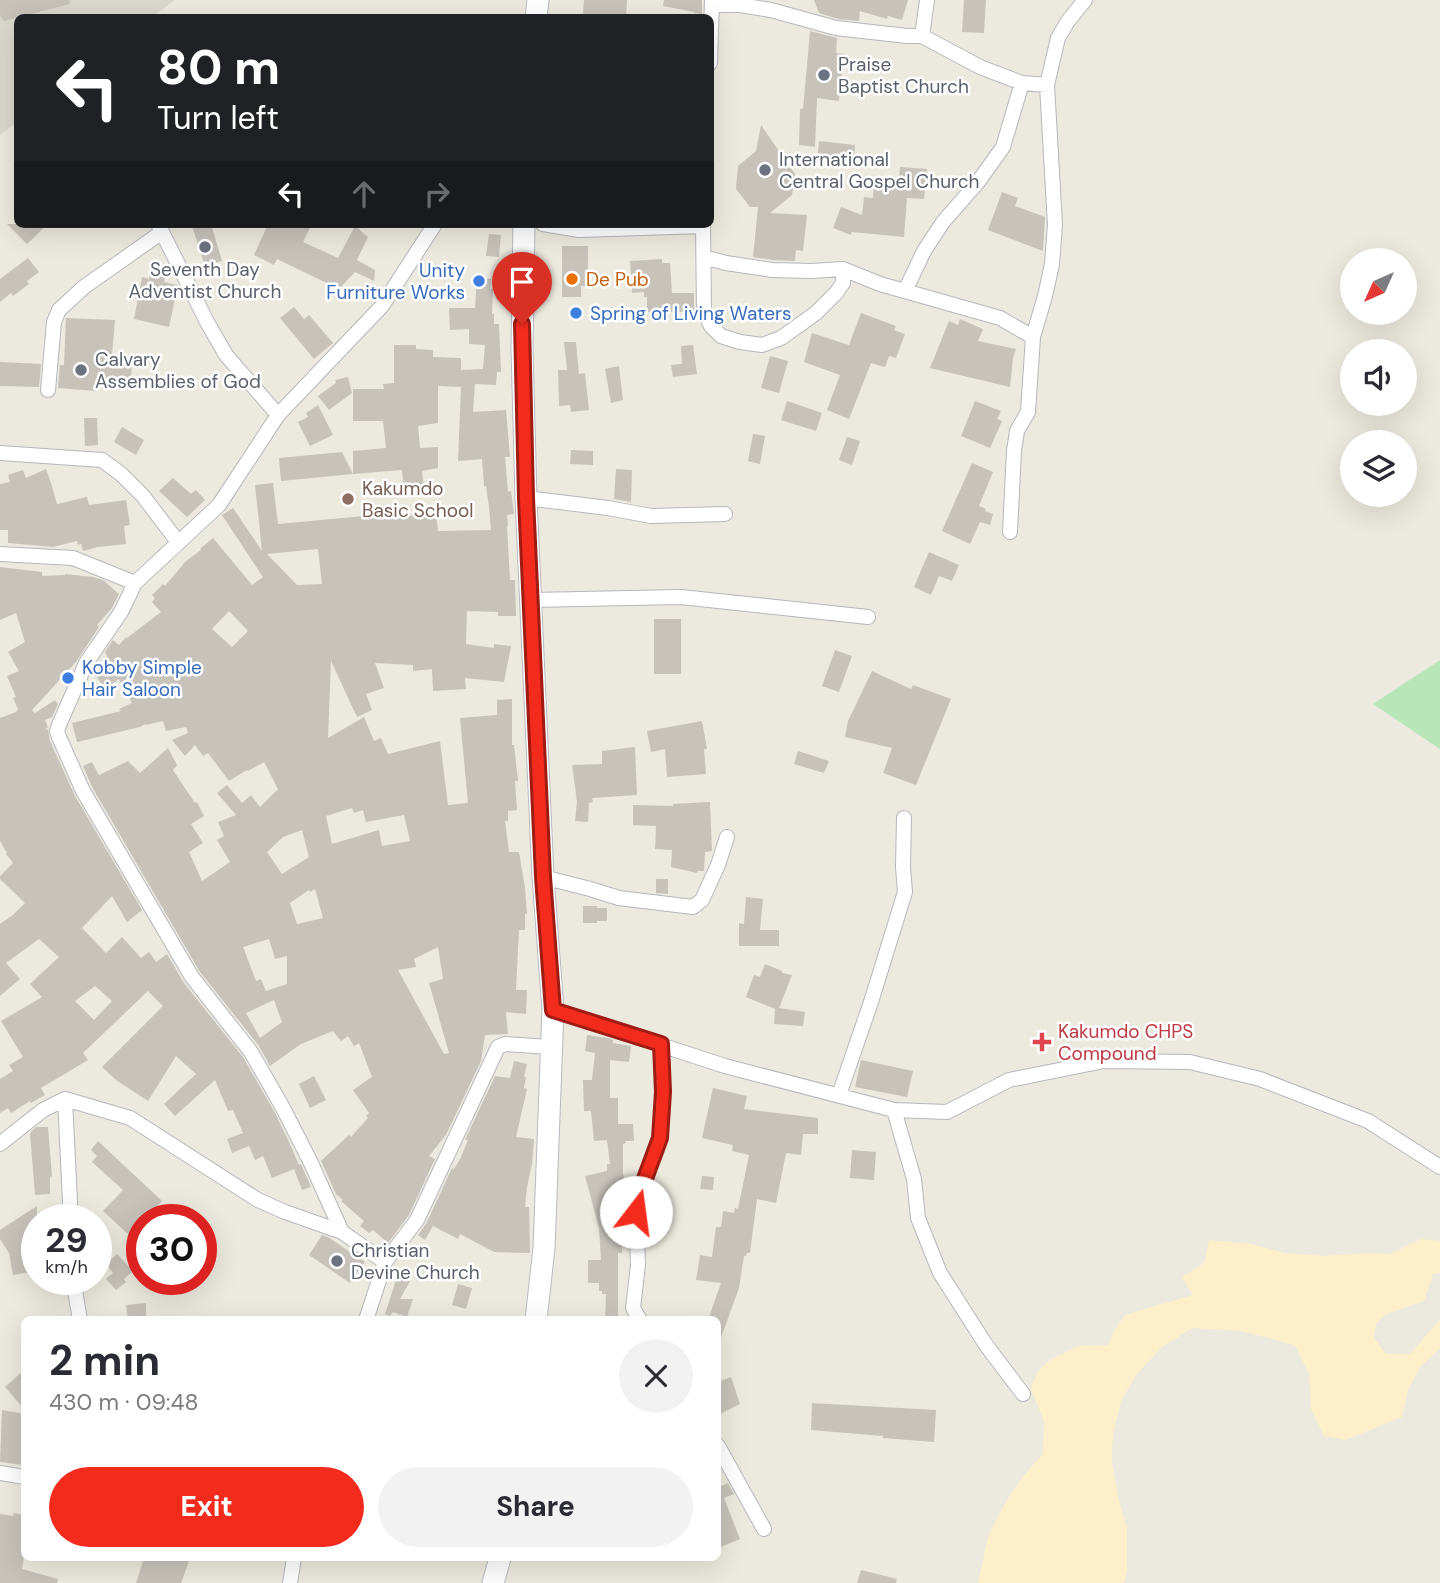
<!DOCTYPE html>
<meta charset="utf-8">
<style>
body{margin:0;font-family:"DM Sans",sans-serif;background:#f2f2f3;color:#2b2b33;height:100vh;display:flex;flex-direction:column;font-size:26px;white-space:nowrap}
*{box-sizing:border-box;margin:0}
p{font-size:23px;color:#7c7c81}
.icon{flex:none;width:38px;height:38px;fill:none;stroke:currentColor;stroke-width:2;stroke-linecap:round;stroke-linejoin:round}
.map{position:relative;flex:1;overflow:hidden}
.side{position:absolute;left:21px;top:1316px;width:700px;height:245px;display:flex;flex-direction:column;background:#fff;border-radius:10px;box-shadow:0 7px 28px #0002}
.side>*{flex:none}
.hud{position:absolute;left:14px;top:14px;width:700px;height:214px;border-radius:10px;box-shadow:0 7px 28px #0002;background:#202124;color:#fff;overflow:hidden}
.needle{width:46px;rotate:225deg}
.buttons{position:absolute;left:1340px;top:248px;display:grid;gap:14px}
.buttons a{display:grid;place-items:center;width:77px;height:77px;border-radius:50%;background:#fff;box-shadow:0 7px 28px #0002;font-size:35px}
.speed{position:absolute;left:21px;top:1204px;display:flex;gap:14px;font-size:35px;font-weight:700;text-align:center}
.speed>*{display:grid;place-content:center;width:91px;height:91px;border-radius:50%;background:#fff;box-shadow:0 7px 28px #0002;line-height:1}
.speed small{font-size:18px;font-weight:400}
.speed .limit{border:10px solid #d22;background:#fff;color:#111}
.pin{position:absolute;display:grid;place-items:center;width:60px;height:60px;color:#fff;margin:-72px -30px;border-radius:50% 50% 50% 0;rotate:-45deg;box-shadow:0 0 7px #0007}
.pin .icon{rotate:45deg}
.me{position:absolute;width:77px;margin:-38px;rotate:15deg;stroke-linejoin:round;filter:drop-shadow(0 0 5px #0008)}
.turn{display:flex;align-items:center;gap:24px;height:147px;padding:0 28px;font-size:32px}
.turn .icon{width:91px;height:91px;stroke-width:2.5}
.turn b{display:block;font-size:49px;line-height:60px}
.lanes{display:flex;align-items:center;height:66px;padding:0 28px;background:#0003;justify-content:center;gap:35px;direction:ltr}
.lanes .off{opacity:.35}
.round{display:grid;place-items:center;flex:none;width:74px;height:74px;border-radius:37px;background:#f2f2f3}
.overview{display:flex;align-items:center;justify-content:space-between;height:119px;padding:0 28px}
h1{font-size:42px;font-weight:700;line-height:52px}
.button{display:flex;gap:14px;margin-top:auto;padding:14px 28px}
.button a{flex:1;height:80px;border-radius:42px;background:#f32b1d;color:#fff;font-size:28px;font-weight:700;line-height:80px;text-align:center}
.button a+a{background:#f2f2f3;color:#2b2b33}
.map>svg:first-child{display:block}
.education{fill:#dbd8cd}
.green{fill:#b9e6b8}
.sand{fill:#fcefc9}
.building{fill:#c7c3bb;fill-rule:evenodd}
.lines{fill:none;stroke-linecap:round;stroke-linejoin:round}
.street-casing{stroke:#b4b7bd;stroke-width:16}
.secondary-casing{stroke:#b7bbc2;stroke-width:23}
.street{stroke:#fff;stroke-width:14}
.secondary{stroke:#fff;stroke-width:21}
.route-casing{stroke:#9e1c13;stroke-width:18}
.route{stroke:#f32b1d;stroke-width:12}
.worship-dot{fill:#6b7280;stroke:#fff;stroke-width:2.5}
.food-dot{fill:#e8710a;stroke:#fff;stroke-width:2.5}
.shop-dot{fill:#3f7fe0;stroke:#fff;stroke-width:2.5}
.education-dot{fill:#8d6e63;stroke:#fff;stroke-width:2.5}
.health-dot{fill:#e0444e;stroke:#fff;stroke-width:2.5}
.labels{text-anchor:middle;stroke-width:5;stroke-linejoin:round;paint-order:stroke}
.worship-label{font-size:19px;fill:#5b616d;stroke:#fff;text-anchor:start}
.shop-label{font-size:19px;fill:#366cbe;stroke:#fff;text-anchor:start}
.food-label{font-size:19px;fill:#c56008;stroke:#fff;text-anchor:start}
.education-label{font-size:19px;fill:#785e54;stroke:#fff;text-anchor:start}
.health-label{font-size:19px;fill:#be3a42;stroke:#fff;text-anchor:start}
</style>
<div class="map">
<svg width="1440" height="1583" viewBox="0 0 1440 1583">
<rect width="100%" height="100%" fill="#ece9de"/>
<path class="education" d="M0,0H175L152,17L18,18L17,122L0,135Z"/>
<path class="green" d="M1440,660V749L1373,704Z"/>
<path class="sand" d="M1421,1239L1440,1241V1273L1433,1274L1424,1301L1386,1314L1376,1323L1374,1338L1386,1354H1410L1440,1319V1348L1420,1367L1408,1390L1402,1417L1345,1440L1324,1436L1311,1409L1309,1374L1295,1345L1241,1331L1192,1328L1162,1347L1137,1374L1121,1401L1114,1430L1112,1447V1464L1119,1501L1127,1527V1570L1124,1583H978L989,1533L1010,1495L1025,1474L1043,1454L1044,1421L1031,1389L1037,1372L1050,1360L1079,1346L1108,1345L1114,1331L1125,1315L1193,1295L1182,1277L1204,1263L1209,1240L1251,1244L1285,1253L1324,1256L1367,1253L1391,1254Z"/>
<path class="building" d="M0,0H69L70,4L4,21L0,16Z
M584,0H627L626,18L583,14Z
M664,0H702V14L694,13V12L663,6Z
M814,0H908L902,20L888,16L887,19L860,11L859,21L838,19L819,13Z
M964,0H986L984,33L962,32Z
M810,31L837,38L836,53L844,54L839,101L817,98L815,147L799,145L800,109H803Z
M761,125L795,174L792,195L770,213L807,215L803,251L796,250L795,261L773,260L753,257L758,207H750L736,189L738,166L756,151Z
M819,141L855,145L854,164L817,161Z
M900,167L927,169L924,199L907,198L904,237L852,232L851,235L833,228L841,207L862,215L864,197L873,198L874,184L898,187Z
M1002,192L1018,198L1015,206L1045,217L1043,251L988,230Z
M7,224H48L27,244Z
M200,224H211L222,261L205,266L192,226Z
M268,224H312L303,242L338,258L355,226L368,237L357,260L375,270L374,281L355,272L339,289L277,259L274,265L254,255Z
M489,234L501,235L499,257L486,256Z
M562,246H588V286H581V297H562Z
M28,258L39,272L27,281L29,284L13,296L11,293L0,302V279Z
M662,259V263H670L672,293H694V312H647V297H644V292L632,293L630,261Z
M151,268L166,271L164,282L178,285L169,327L134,319L142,277L149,279Z
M477,277L491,279L490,289H493L492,314H494V324H499L501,372H497L496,385L475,384L473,412L506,410L510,457H505L508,492L511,491L514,514L507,515L508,526H507L510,580H515L516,616H498V612L467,611L466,644L494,648V644L511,646L504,682L465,678L466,689L433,691L432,669L413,671V665L375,663L384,688L366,694L372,710L357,717L331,661L328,738L364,717L374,741L381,738L388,754L440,741L448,805L468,803L460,718L497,715V700L512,699V745H514L518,781H515L517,810L508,811V821H505L509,852H519L525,888L527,914H525V930H519L516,990H527L526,1014L506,1012L508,1034L485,1035L481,1061L446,1135L429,1156L435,1159L409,1215L388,1243L373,1230L369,1233L360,1226L364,1221L341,1201L343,1200L336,1194L321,1161L349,1135L351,1137L368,1118L366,1116L369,1113L353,1090L372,1077L359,1043L354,1046L348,1036L341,1041L333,1031L301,1044L270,1066L259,1046L200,972L92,787L83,766L92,762L99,775L128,761L140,773L168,748L177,765L173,770L195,803L197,802L204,816L191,824L203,843L189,852L202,881L230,862L217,840L224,836L218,822L236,815L217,793L227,785L242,803L251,795L260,807L278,789L264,762L248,771L247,770L229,781L208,753L203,756L195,745L185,756L172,740L188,733L186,727L166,731L163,721L146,725L145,724L140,727L77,742L72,723L121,711L119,709L132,703L119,679L105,689L94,673L110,662L105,652L113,640L119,645L126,637L127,638L161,612L152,602L155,598L152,595L163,584L165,586L186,561L201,550L200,549L213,538L252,585L263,577L222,515L233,508L262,551L255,485L273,483L278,524L385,514V518L436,513L438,531L491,530L489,507L486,486H484L482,459L458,461L461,387L438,386V423L418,426L420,448L438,447V468L422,471L424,488L404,490L402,470L353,474V451L386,448L383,421H353V389H384L383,384L394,383V345H416V349L433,350V357L461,358V370L483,369L485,345L469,344V329L450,330L449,308H475ZM318,549L322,584L297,585L267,554ZM229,611L248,631L232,647L212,629ZM352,808L354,813L363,810L366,822L404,815L410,841L382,846L379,830L332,844L326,816ZM302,830L309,857L282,874L267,852L283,837ZM315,889L323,918L297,924L290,903L309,890L310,892ZM269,939L275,959L287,956V984L266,991L261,979L256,981L243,947ZM438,947L443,979L429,983L449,1053L444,1054L398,970L416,967L414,959ZM274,1000L282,1022L260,1038L246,1013Z
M294,307L304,319L309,315L333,343L314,359L280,318Z
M861,313L896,326L894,330L905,334L896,358L889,356L885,367L871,363L849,419L827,410L840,375L804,362L812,333L849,345Z
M66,318L115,320L112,355L132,356L131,384L96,381V391L58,388L60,365H64Z
M960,319L983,329L978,341L1016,349L1013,358L1010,387L930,368L949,321L958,325Z
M564,342H576L579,374L585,373L589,410L571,412L570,405L559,406L558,370H567Z
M693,345L697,374L673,377L671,365L682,364L681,346Z
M770,356L788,361L779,393L761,388Z
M0,362L41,364L39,387L0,386Z
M619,366L623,400L611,403L605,369Z
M348,377L352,393L329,410L318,396L336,383L335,380Z
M787,401L822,413L816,431L781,420Z
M975,401L1001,411L997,419L1002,421L990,448L961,436Z
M318,405L333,435L310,446L298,422L308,417L306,413Z
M84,418H97L98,445L85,446Z
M122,427L144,440L136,455L114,442Z
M753,434L765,436L760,464L748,461Z
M847,437L860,441L852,465L839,460Z
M571,450L593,451V465L570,464Z
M342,452L353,474L281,481L279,458Z
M972,463L993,472L979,506L986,509L985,511L993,514L990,525L980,522L970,544L942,531Z
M46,469L51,483L57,504L87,497L89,505L126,500L130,525L124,526L126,544L98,547L83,551L81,544L78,545L77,541L53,547L8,543V530H0V484L10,482L8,475L23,470L26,478Z
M616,469L632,470L631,502L614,499Z
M173,478L191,494L196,490L205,500L187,517L159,491Z
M929,552L959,565L952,581L939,576L931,595L914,587Z
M0,567L42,572V576L65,575V574L93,577L103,580L119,594L112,608L97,625L99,627L76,662L32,710L35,713L55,700L58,704L52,717L45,720L48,727L45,730L48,729L50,741L75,796L142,910L127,922L112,896L82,928L106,953L122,937L141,958L149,952L156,962L167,954L184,983L243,1057L275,1113L289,1142L299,1165L301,1164L311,1187L302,1190L294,1169L272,1178L263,1156L255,1160L249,1146L232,1153L227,1139L243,1133L233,1110L228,1111L215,1080L175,1116L164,1104L196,1074L176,1056L148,1101L116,1080L102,1067L163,1006L148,991L83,1053L88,1060L41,1088L45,1095L31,1103L30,1101L11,1113L8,1108L0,1113V1079L13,1071L9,1065L23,1057L1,1021L42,997L30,984L59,957L39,939L6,963L20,979L0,996V924L13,915L25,903L0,879V876L13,863L6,854L7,853L0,841V718L16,712L18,709L13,698L16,697L7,676L19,671L8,652L25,642L16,613L0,620ZM95,986L112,1001L94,1020L75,1001Z
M654,619H681V674H654Z
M835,650L852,656L839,692L822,686Z
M872,671L911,689L913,685L951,699L916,785L883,773L892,748L845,737L848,721Z
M702,721L707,749H704L706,774L667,777L665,749L651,752L647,731Z
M635,747L637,795L592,798L593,802L589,803L588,822L575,821L577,802L572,765L602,764V751Z
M798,751L829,761L824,773L794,764Z
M710,802L712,851L705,852L704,871H698L697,873L671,867L672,850L655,849L656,826L633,825V805L673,806V804Z
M656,879H668V894L656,893Z
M746,897L763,899L760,930H779V946H739V923L744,924Z
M583,906H597V908H607V921H597V923H583Z
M765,964L782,971V973L792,975L779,1008L805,1012L803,1026L774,1024L775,1009L746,997L754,975L760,977Z
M587,1035L608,1038L613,1040V1043L631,1046L629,1062L610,1060V1098H618V1124H633L634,1141H625L626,1143L623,1144V1174L628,1191L624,1192L626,1215H621L622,1253H618V1320H605L606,1294H602V1291H599V1283H588V1260H601L599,1228L585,1176L607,1171V1164H610L607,1140L594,1141L591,1111H584L583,1080H592L595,1053L585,1051Z
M861,1060L913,1071L907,1097L855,1087Z
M514,1061L527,1064L524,1077H526L524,1088L527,1089L516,1137L534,1139L532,1164L527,1187L525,1207H529L530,1253L494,1252L460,1234L458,1239L433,1226L425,1240L418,1235L426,1224L452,1168L454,1169L460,1159L468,1140H465L495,1076L510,1078Z
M314,1076L326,1100L310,1108L299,1084Z
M713,1088L747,1096L744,1109L818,1118V1134H803L801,1155L786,1153L776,1203L757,1199L750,1253H747L746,1256H744L739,1288L719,1343H718V1320H708L721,1283L696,1280L700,1255L712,1257L716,1227H721L723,1211L734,1213L735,1208L738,1209L749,1155L732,1151L733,1145L702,1138Z
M36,1127H48L52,1176L50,1177V1194L35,1195L30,1133Z
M98,1141L162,1201L144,1220H142V1222L129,1235L103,1211L123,1190L92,1162L97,1156L91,1150Z
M852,1150L876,1152L874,1180L850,1178Z
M702,1176L714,1177L713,1190L700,1189Z
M37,1206V1271L13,1275L9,1253L0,1239V1230Z
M322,1235L328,1237L365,1262L350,1283L309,1255Z
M117,1254L133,1271L124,1279L126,1282L116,1290L106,1279L113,1273L106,1264Z
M398,1274L410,1281L400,1299H413L407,1317L393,1312L390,1316L385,1314Z
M458,1284L472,1288L466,1309L452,1305Z
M146,1303V1320H128L126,1305Z
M24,1370V1409L5,1387Z
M731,1377L740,1404L718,1415V1382Z
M812,1403L936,1410L934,1442L883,1438V1436L811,1430Z
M2,1410L24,1414V1465L0,1462Z
M728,1483L734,1494L724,1498L740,1539L718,1548V1485L719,1487Z
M14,1513L24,1515V1557L22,1569L58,1579L57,1583H0V1514L13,1516Z
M144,1558H190L181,1583H136Z
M861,1570L897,1579L896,1583H857Z"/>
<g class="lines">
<g class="street-casing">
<path id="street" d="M712,5H740L771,10L836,28L907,36H922L927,0
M922,36L980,67L1022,83L1047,85
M710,63L712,0
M158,224L207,322L226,355L278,415
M543,224L579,230L703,226V224
M703,226L704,311L711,326L721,336L740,342L762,345L781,338L816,313L836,293L843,283V269
M704,257L726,263L772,270L812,271L843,269L880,284L1000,318L1033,337
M905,291L924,251L943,222L978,182L1003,147L1022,83
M48,390L54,322L59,310L84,287L162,232
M0,453L102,460L121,474L143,496L178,542
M526,498L608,508L651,516L725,514
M1010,532L1014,451L1017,431L1028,412L1033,337L1045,296L1052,264L1055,225L1047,85L1058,38L1068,21L1085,0
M0,554L73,558L135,583L219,505L278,415L382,306L435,224
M135,583L121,612L86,663L59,725L57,731L59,737L83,791L192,977L251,1052L283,1108L311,1163L342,1232
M531,600L681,597L868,617
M543,877L590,889L619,898L693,907L702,900L718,865L727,837
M553,1010L725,1066L894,1110L947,1112L1009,1080L1104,1061L1190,1062L1260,1079L1368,1121L1440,1167
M839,1095L871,1002L905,892L903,867L904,818
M65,1099L70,1202V1220
M894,1110L914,1179L918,1218L940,1273L986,1345L1023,1394
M0,1144L43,1110L65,1099L130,1118L258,1200L285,1212L342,1232L385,1262
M73,1279L80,1320
M366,1320L385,1262L417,1220L498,1047L505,1044L550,1047
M640,1320L633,1308L638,1265L636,1212L643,1184L660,1138L663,1092L661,1044
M718,1446L764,1529
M0,1473L24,1477
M290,1583L294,1558"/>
</g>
<g class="secondary-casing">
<path id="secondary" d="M536,18L538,0
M524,224L522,349L526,498L543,877L553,1010L544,1248L536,1320
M493,1583L500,1558"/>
</g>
<use href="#street" class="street"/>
<use href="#secondary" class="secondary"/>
</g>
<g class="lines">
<g class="route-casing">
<path id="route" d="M522,324L526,498L543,877L553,1010L661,1044L663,1092L660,1138L643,1184L636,1212"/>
</g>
<use href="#route" class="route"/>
</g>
<g class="worship-dot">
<circle cx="824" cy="75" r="7"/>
<circle cx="765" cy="170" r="7"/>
<circle cx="205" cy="247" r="7"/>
<circle cx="81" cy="370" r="7"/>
<circle cx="337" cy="1261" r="7"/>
</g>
<circle class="food-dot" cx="572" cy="279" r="7"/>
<g class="shop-dot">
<circle cx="479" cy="281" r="7"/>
<circle cx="576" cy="313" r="7"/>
<circle cx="68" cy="678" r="7"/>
</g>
<circle class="education-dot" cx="348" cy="499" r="7"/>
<path class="health-dot" d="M1038.5 1031.5h7v7h7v7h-7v7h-7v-7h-7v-7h7z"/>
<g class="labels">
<g class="worship-label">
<text x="838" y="71">Praise<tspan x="838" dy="22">Baptist Church</tspan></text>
<text x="779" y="166">International<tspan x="779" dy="22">Central Gospel Church</tspan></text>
<text x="205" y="276" text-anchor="middle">Seventh Day<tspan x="205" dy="22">Adventist Church</tspan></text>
<text x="95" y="366">Calvary<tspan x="95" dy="22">Assemblies of God</tspan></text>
<text x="351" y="1257">Christian<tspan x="351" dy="22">Devine Church</tspan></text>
</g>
<g class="shop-label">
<text x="465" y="277" text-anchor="end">Unity<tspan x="465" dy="22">Furniture Works</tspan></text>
<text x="590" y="320">Spring of Living Waters</text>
<text x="82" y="674">Kobby Simple<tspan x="82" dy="22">Hair Saloon</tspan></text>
</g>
<g class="food-label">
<text x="586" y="286">De Pub</text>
</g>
<g class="education-label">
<text x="362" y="495">Kakumdo<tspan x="362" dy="22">Basic School</tspan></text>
</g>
<g class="health-label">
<text x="1058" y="1038">Kakumdo CHPS<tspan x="1058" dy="22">Compound</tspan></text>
</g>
</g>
</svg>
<div class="buttons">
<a><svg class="needle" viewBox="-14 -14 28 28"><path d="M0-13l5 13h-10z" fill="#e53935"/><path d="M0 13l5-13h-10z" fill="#7c7c81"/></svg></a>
<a><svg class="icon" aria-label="sound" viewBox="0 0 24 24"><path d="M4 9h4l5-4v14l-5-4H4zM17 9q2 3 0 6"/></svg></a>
<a><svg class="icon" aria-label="layers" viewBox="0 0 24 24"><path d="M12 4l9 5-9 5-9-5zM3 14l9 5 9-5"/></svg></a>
</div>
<div class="speed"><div>29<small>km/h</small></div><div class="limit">30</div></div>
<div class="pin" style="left:522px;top:324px;background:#d93025"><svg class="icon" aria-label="arrive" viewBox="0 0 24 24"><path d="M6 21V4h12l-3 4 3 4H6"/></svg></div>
<svg class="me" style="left:636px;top:1212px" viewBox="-20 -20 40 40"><circle r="19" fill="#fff"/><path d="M0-13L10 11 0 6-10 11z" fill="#f32b1d"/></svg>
<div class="hud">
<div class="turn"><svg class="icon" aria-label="left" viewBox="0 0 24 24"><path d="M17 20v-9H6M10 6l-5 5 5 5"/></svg><div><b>80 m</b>Turn left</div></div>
<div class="lanes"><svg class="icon" aria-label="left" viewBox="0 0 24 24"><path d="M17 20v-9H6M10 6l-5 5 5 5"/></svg><svg class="icon off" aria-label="ahead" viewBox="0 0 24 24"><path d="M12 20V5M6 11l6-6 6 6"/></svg><svg class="icon off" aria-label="right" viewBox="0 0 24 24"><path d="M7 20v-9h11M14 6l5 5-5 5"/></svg></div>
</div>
<section class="side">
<div class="overview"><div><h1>2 min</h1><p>430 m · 09:48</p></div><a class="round"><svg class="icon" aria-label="close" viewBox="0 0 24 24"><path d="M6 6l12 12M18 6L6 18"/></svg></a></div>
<div class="button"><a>Exit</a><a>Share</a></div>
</section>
</div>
